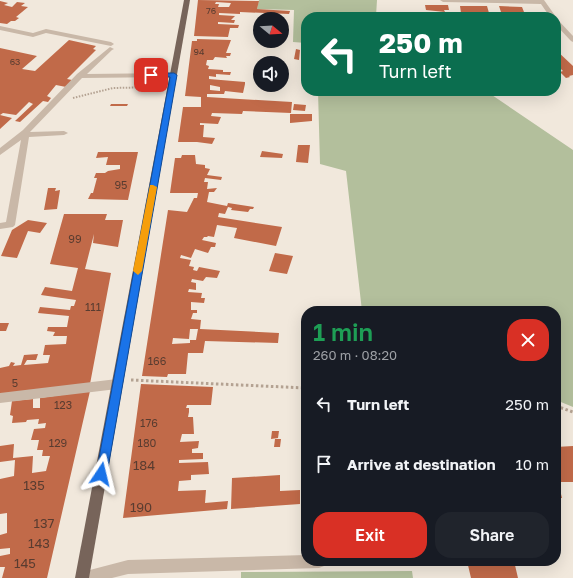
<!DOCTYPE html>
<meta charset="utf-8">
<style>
body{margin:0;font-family:"Golos Text",sans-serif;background:#20242c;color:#f1f3f6;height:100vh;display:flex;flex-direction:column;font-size:15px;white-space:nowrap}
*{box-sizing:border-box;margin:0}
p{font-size:13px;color:#9ea1a6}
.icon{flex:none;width:22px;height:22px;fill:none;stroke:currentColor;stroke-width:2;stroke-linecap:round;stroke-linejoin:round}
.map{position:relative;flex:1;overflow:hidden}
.panel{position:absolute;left:301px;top:306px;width:260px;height:260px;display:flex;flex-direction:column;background:#171b24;border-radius:16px;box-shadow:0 4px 16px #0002}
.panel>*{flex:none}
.top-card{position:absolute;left:301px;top:12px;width:260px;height:84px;border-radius:16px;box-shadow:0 4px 16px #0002;background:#0b6e4f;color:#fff;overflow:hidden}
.needle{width:26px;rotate:108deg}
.controls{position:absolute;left:253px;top:12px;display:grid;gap:8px}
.controls a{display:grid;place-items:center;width:36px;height:36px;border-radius:50%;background:#171b24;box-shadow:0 4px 16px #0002;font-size:20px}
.pin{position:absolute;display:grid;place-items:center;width:34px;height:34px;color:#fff;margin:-17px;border-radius:8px;box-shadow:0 2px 6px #0006}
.me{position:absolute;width:44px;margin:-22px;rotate:10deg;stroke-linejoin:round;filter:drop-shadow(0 0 3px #0008)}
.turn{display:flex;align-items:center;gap:14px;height:84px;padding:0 12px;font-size:18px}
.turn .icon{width:52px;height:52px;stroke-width:2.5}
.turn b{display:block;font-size:28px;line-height:34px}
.round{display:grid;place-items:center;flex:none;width:42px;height:42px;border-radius:16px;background:#20242c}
.summary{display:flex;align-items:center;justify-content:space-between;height:68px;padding:0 12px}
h1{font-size:24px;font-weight:600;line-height:30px;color:#1e9e55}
.action{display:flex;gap:8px;margin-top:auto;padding:8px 12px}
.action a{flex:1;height:46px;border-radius:16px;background:#d93025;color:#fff;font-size:16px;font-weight:600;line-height:46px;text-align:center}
.action a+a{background:#20242c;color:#f1f3f6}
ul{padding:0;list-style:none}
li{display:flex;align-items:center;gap:12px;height:60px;padding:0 12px}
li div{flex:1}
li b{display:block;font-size:15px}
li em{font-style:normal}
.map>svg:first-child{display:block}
.green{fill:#b3bf9c}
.building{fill:#c16a49;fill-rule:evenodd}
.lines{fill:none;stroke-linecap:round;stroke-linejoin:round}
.path-far1{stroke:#b4a292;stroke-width:2;stroke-dasharray:1.5 1.5;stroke-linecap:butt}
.path{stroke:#b4a292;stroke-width:3;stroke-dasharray:2.5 2.5;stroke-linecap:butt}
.minor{fill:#c9b8a8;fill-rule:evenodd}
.major{fill:#77645a;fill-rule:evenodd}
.route{fill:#1a73e8;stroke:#114b97}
.slow{fill:#f59e0b}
.labels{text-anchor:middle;stroke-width:4;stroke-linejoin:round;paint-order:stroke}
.far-number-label{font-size:9px;fill:#593c30}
.number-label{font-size:11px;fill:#593c30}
.near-number-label{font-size:13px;fill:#593c30}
</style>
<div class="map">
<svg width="573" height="578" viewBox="0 0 573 578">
<rect width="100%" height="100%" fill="#f1e8dc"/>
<path class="green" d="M259,0H377L376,16L377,17H306V43L293,42L294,10L257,9Z
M318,91H486L573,150V407L556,400V311H362L346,171L320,164Z
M412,571L413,578H241V572Z"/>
<path class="building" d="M198,0L259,1L257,9L290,11L289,14L240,12V14L219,13V15L235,16L231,20H235L234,23L218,22V24L239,25L238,28H230L228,37L194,36ZM216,2L231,3L229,7H218L219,4H215Z
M0,1L8,3L4,5L12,7L17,2L25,3L21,6L28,7L16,17L19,18L15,21H11L7,24L0,23Z
M425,5H448L449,10H444L445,12L426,10Z
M460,6H487L489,13H461Z
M499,6L522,7L524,12H501Z
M197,39L231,40L226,53H231L230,56H226L227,58L215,57L213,60H207L206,65L209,66L208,69L223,70V72H231L230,75L216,74V77L209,76V79L245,82V84L243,93L225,91L224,94H207V97L292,102L291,113L243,111L242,114L212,113L211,116L221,117L218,124L200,123V125H204L203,137L215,138L212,144L197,142H178L183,107H201V97L185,96L192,41H197ZM210,85L220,87V91L210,90Z
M69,40L96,46L93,49L96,50L67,79L72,80L66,87L56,85L47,96L51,98L48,102L43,101L20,122L15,121L33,104L29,102L16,115L3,113L0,115L12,118L0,129V48L37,56L22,69L35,71Z
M296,49L300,50L299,60L294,59Z
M556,50L573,66V75L569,76L570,77L566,78L560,72L563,71L556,64Z
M111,104H128L127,106H110Z
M294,104L306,105L305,111L293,110Z
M290,114H312V121L290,123Z
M298,145H310L308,163L296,162Z
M262,151L283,154L282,158L260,157Z
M98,152H138L128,200L88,199L91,193H93L97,178H94L96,173H105L108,171L120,169V165H106L108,157L96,158Z
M182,155H195L196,164L205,165V168L210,169L207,175L222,177L221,180L205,178L204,182H208L207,189L217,188L214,192H209L207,202L227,206L228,203L254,207L253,209H250L248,212L231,210L232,208L228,207L225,214L219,213L218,217L282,227L276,246L234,238L237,228L217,225L214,237L208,236L207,237H204L202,240L216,243L215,247H211L208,253L195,249L191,258L181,255L180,258L191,260L189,266L194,267L193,270L197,271L199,267L220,271L217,278L206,277L203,281L192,279L191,282L196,283V290L189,289L188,292L202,293L201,298H205L204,303L191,302V310H197V313H193L191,319L201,320L200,329L279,333L278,343L205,341L203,353H188L186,374H168L167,377L142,376L168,210L187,212L194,198H197L198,193H170L175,158H181ZM190,329H198L196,340H190V343L172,344L173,338L189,339Z
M48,188H56L55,191L60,190L57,209L44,210Z
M64,214H107L105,220H123L118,247L93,243L94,234L85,269L111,273L90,384L0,395V368L9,366L11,362L15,363L13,366L21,365L24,355L38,354L36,360H27L24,365L48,363L50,355H43L45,345L66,344L67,336H53L55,332L47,331L48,327H67L69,316L38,313L40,307L70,310L71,306H74L76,300L41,295L45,287L72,291L78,268L50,264Z
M28,220L47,223L40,233L28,231L17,258L1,256L12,230Z
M275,253L293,256L287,274L269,271Z
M0,323H9L6,331H0Z
M141,384L213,387L211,405H187L186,408H189V412L188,417H193L194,434H182L180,442L199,441L198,448L192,449V453H203V459L179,460V463L208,462L209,474L191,475V480L179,481L178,491L206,490L205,503L228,501L227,509L123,518Z
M90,391L47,578H2L5,567H0V556L10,554V548L0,549V535L7,533V513L0,514V479L14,476L15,460L0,462V446L14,444L13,458L33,456L32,473L46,471L50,456H42L43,450H37L39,440H31L34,429L45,428L46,423L38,424L39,419L27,420L26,422L12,423L13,416L10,415L12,401L33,399V408H40V398Z
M272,431H279L278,438L271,439Z
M275,439H281L280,447H274Z
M573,446V482H558L562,498H556V447Z
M280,475V491L300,490V504L231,509L232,478Z
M467,561H514L518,578H471Z"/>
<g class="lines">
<path class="path-far1" d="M73,98L113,88L161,87"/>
<path class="path" d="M131,380L306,388
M556,406L573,412"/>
<path class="minor" d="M440,0H544L556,17H550L541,4L443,2Z
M556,19L558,20L573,36V42L571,41L556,25Z
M0,26L33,33L46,29L111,42L114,44L111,46L46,33L33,37L0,30Z
M110,47L114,49L112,50L87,74L174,73L178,75L174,77L82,78L30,132L64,131L68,133L64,135L29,137L15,225L13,227L0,229V223L6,222L21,140L0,155V148L23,130L77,74Z
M117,379L121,381L123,384L121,387L117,389L0,403V393Z
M306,555V561H326L324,566L319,568L128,574L112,578H79L81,573L86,571L128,560Z"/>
<path class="major" d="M184,0H190L89,578H75Z"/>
</g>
<path class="route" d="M174,73L177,75L107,474L105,477L101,479L97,477L96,474L170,77H151L148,75L151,73Z"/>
<path class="slow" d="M150,185H153L157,187L142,271L138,275L133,271Z"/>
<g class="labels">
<g class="far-number-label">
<text x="211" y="14">76</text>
<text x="199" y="55">94</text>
<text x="15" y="65">63</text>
</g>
<g class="number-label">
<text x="121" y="189">95</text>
<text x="75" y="243">99</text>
<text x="93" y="311">111</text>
<text x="157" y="365">166</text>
<text x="15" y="387">5</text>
<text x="63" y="409">123</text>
<text x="149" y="427">176</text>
<text x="58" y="447">129</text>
<text x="147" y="447">180</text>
</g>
<g class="near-number-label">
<text x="144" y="470">184</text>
<text x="34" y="490">135</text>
<text x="141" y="512">190</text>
<text x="44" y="528">137</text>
<text x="39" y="548">143</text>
<text x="25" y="568">145</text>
</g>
</g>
</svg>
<div class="controls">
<a><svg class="needle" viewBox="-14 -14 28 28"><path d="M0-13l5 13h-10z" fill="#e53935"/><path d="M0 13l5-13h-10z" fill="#9ea1a6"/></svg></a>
<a><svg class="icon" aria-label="sound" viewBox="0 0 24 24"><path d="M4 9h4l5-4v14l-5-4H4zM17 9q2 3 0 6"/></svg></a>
</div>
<div class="pin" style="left:151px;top:75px;background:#d93025"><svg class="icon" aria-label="arrive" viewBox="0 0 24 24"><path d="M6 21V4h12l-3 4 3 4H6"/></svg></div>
<svg class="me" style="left:101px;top:474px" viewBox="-20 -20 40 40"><path d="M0-17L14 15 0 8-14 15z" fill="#1a73e8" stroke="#fff" stroke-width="4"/></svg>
<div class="top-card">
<div class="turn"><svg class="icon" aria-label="left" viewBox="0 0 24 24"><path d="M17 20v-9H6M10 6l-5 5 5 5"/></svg><div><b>250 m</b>Turn left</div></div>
</div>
<section class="panel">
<div class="summary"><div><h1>1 min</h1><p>260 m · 08:20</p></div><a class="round" style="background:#d93025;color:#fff"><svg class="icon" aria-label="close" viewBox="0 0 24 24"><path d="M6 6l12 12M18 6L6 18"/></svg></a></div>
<ul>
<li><svg class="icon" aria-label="left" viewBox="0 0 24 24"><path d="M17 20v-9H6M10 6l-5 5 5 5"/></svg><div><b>Turn left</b></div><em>250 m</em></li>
<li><svg class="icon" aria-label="arrive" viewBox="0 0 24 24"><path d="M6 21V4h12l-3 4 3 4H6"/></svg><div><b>Arrive at destination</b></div><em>10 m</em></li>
</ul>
<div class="action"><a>Exit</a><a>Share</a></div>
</section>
</div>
